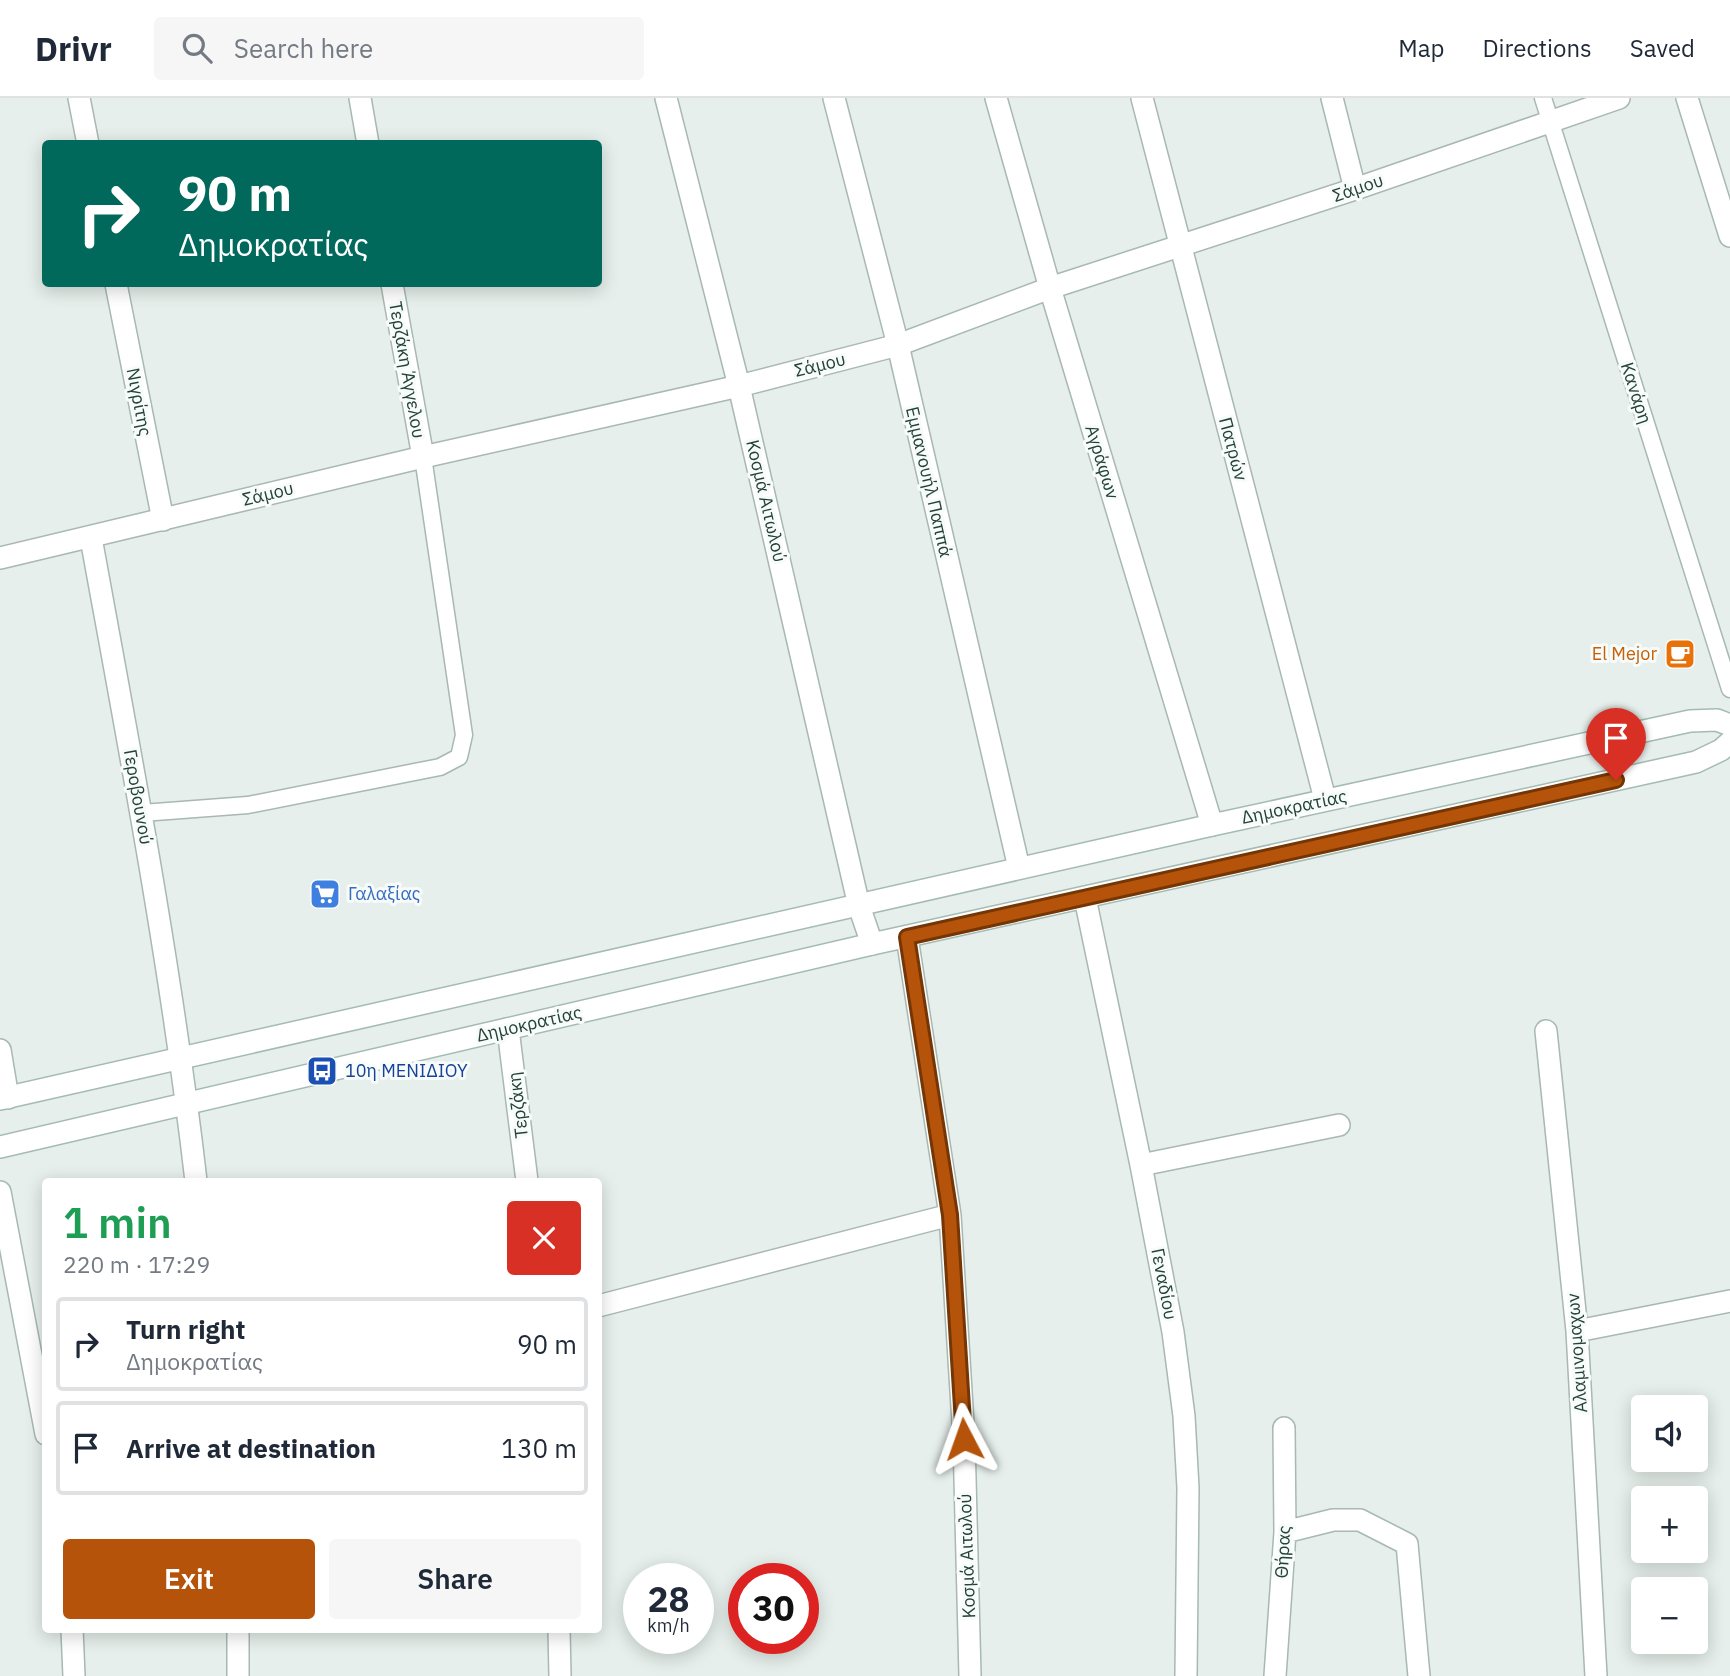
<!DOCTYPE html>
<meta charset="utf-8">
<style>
body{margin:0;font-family:"IBM Plex Sans",sans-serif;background:#f6f6f7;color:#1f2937;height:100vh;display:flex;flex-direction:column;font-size:26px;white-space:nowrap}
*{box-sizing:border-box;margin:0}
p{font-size:23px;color:#747a83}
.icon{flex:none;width:38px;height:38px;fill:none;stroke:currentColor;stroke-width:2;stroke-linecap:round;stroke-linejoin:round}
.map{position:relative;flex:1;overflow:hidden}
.drawer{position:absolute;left:42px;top:1080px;width:560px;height:455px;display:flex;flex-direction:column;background:#fff;border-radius:7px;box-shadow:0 4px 18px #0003}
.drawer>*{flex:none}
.top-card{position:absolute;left:42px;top:42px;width:560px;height:147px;border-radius:7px;box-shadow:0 4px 18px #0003;background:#00695c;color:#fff;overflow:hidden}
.tools{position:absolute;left:1631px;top:1297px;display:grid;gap:14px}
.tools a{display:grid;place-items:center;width:77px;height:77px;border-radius:7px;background:#fff;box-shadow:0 4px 18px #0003;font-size:35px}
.speed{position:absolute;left:623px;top:1465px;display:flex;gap:14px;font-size:35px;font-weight:700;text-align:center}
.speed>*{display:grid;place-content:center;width:91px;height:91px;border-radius:50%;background:#fff;box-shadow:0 4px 18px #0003;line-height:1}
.speed small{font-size:18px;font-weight:400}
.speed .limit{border:10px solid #d22;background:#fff;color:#111}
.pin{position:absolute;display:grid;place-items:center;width:60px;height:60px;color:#fff;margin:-72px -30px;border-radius:50% 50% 50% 0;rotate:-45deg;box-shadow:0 0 7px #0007}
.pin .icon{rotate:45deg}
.me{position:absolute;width:77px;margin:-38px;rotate:356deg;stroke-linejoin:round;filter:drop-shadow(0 0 5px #0008)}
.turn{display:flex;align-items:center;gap:24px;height:147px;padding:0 21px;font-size:32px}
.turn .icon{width:91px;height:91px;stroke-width:2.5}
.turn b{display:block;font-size:49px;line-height:60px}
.round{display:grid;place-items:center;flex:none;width:74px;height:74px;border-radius:7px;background:#f6f6f7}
.summary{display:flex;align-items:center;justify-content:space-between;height:119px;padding:0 21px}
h1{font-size:42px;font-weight:600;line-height:52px;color:#1e9e55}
.button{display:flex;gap:14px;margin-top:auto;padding:14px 21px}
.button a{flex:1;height:80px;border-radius:7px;background:#b45309;color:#fff;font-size:28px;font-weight:600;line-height:80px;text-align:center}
.button a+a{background:#f6f6f7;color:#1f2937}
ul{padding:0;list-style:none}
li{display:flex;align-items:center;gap:21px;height:94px;margin:0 14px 10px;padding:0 7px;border:4px solid #e0e1e3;border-radius:7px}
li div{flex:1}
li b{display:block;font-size:26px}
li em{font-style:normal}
header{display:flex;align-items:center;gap:42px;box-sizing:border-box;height:98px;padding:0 35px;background:#fff;border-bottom:2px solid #e0e1e3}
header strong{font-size:33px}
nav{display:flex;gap:38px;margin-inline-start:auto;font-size:24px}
.search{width:490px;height:63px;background:#f6f6f7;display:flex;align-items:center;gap:18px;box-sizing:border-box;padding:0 24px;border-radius:7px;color:#747a83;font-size:26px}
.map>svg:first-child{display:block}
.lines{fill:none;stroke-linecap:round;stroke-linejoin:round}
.service-casing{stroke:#a8b8b2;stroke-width:19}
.minor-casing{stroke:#a8b8b2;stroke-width:24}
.tertiary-casing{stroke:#a8b8b2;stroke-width:24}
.secondary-casing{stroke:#a4bbb3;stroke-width:24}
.service{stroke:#fff;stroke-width:16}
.minor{stroke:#fff;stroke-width:21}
.tertiary{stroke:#fff;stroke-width:21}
.secondary{stroke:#fff;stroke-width:21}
.route-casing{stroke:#753606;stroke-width:18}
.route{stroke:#b45309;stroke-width:12}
.labels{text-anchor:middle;stroke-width:6;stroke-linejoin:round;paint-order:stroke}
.street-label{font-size:18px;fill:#24423a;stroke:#f7fbf9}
.food-label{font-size:18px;fill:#c56008;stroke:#f7fbf9;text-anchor:end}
.shop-label{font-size:18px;fill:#366cbe;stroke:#f7fbf9;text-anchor:start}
.transit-label{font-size:18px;fill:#164399;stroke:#f7fbf9;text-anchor:start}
</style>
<header>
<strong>Drivr</strong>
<div class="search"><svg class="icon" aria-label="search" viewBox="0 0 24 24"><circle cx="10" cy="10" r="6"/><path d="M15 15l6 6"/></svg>Search here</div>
<nav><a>Map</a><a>Directions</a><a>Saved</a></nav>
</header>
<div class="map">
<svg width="1730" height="1578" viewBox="0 0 1730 1578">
<rect width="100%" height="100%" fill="#e6efeb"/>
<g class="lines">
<g class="service-casing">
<path id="service" d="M1543,0L1730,591
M142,715L248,707L440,669L459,659L464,637L423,359"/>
</g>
<g class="minor-casing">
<path id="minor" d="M79,0L88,46
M360,0L368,46
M666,0L739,288L859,808L872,846
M834,0L898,247L1019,770
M996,0L1050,190L1212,727
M1142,0L1325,701
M1332,0L1355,91
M1687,0L1730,138
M116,186L163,422
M392,186L423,359
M91,440C130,654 171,867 196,1083
M1085,800L1141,1067L1173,1234L1184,1318L1188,1390L1186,1578
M907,839L950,1117L964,1341L970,1578
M508,931L527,1083
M1546,933L1577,1233L1596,1578
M0,952L8,1000
M1141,1067L1339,1027
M0,1094L46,1336
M598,1208L950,1117
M1577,1233L1730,1203
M1285,1434L1333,1422H1360L1407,1446L1419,1578
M72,1531L74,1578
M238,1531V1578
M559,1531L560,1578
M1275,1578L1285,1434L1284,1330"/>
</g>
<g class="tertiary-casing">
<path id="tertiary" d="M0,460L423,359L739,288L898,247L1050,190L1355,91L1619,0"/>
</g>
<g class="secondary-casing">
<path id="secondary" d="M0,1001L1212,727L1690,623L1717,622L1730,627
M0,1049L872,846L1696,664L1721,652L1730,644"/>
</g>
<use href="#service" class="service"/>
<use href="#minor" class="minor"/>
<use href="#tertiary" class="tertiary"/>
<use href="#secondary" class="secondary"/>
</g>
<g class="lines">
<g class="route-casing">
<path id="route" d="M964,1341L950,1117L907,839L1616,682"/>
</g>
<use href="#route" class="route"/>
</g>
<defs>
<g id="cafe-square" transform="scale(1.575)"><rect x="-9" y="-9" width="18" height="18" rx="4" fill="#e8710a" stroke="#f7fbf9"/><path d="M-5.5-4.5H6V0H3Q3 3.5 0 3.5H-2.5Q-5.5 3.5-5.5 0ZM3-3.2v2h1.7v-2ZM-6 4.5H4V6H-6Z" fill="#fff"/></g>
<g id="supermarket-square" transform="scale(1.575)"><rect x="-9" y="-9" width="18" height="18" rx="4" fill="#3f7fe0" stroke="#f7fbf9"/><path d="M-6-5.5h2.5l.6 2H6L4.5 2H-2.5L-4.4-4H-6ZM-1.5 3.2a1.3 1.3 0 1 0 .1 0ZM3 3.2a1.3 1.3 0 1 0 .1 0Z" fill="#fff"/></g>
<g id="bus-square" transform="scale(1.575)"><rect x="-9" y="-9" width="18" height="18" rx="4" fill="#1a4fb4" stroke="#f7fbf9"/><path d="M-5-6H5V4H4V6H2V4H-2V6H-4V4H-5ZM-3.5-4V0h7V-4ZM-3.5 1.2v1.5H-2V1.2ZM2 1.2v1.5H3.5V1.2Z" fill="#fff"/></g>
</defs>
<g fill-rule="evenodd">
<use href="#cafe-square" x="1680" y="556"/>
<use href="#supermarket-square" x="325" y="796"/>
<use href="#bus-square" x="322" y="973"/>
</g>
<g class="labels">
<g class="street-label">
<text transform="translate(1358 90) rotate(-19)" y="6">Σάμου</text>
<text transform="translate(820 267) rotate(-14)" y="6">Σάμου</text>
<text transform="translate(407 272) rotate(80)" y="6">Τερζάκη Άγγελου</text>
<text transform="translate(1636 295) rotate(72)" y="6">Κανάρη</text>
<text transform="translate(139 304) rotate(79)" y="6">Νιγρίτης</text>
<text transform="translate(1233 351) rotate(75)" y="6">Πατρών</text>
<text transform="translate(1102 364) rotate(73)" y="6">Αγράφων</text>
<text transform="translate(929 384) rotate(77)" y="6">Εμμανουήλ Παππά</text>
<text transform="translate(268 396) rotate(-14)" y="6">Σάμου</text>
<text transform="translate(766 403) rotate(77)" y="6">Κοσμά Αιτωλού</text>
<text transform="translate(138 699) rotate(80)" y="6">Γεροβουνού</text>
<text transform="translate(1294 709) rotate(-12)" y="6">Δημοκρατίας</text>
<text transform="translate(529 926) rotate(-13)" y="6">Δημοκρατίας</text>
<text transform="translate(518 1007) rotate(-97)" y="6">Τερζάκη</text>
<text transform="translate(1164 1186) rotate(79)" y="6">Γεναδίου</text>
<text transform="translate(1577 1255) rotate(-94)" y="6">Αλαμινομαχων</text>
<text transform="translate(1283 1454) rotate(-87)" y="6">Θήρας</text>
<text transform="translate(967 1458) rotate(-92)" y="6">Κοσμά Αιτωλού</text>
</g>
<g class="food-label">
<text x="1657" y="562">El Mejor</text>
</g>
<g class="shop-label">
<text x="348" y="802">Γαλαξίας</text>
</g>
<g class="transit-label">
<text x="345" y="979">10η ΜΕΝΙΔΙΟΥ</text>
</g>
</g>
</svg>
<div class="tools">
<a><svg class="icon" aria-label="sound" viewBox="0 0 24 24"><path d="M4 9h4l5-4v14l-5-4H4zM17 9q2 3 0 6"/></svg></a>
<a>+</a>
<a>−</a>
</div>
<div class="speed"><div>28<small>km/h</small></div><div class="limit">30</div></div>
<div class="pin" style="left:1616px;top:682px;background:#d93025"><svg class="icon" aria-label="arrive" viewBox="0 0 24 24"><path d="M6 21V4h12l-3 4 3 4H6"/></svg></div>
<svg class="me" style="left:964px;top:1341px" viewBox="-20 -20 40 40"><path d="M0-17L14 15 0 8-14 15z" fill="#b45309" stroke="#fff" stroke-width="4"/></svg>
<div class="top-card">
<div class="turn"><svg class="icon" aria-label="right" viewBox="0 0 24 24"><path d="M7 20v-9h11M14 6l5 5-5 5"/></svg><div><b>90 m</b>Δημοκρατίας</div></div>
</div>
<section class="drawer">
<div class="summary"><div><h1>1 min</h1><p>220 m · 17:29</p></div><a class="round" style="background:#d93025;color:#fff"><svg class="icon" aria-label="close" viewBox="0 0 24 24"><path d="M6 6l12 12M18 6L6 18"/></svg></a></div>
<ul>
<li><svg class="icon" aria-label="right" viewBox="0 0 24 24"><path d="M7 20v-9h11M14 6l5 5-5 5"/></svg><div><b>Turn right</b><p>Δημοκρατίας</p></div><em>90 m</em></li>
<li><svg class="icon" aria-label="arrive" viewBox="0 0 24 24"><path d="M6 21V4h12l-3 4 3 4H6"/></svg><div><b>Arrive at destination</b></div><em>130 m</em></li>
</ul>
<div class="button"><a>Exit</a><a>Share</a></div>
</section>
</div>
